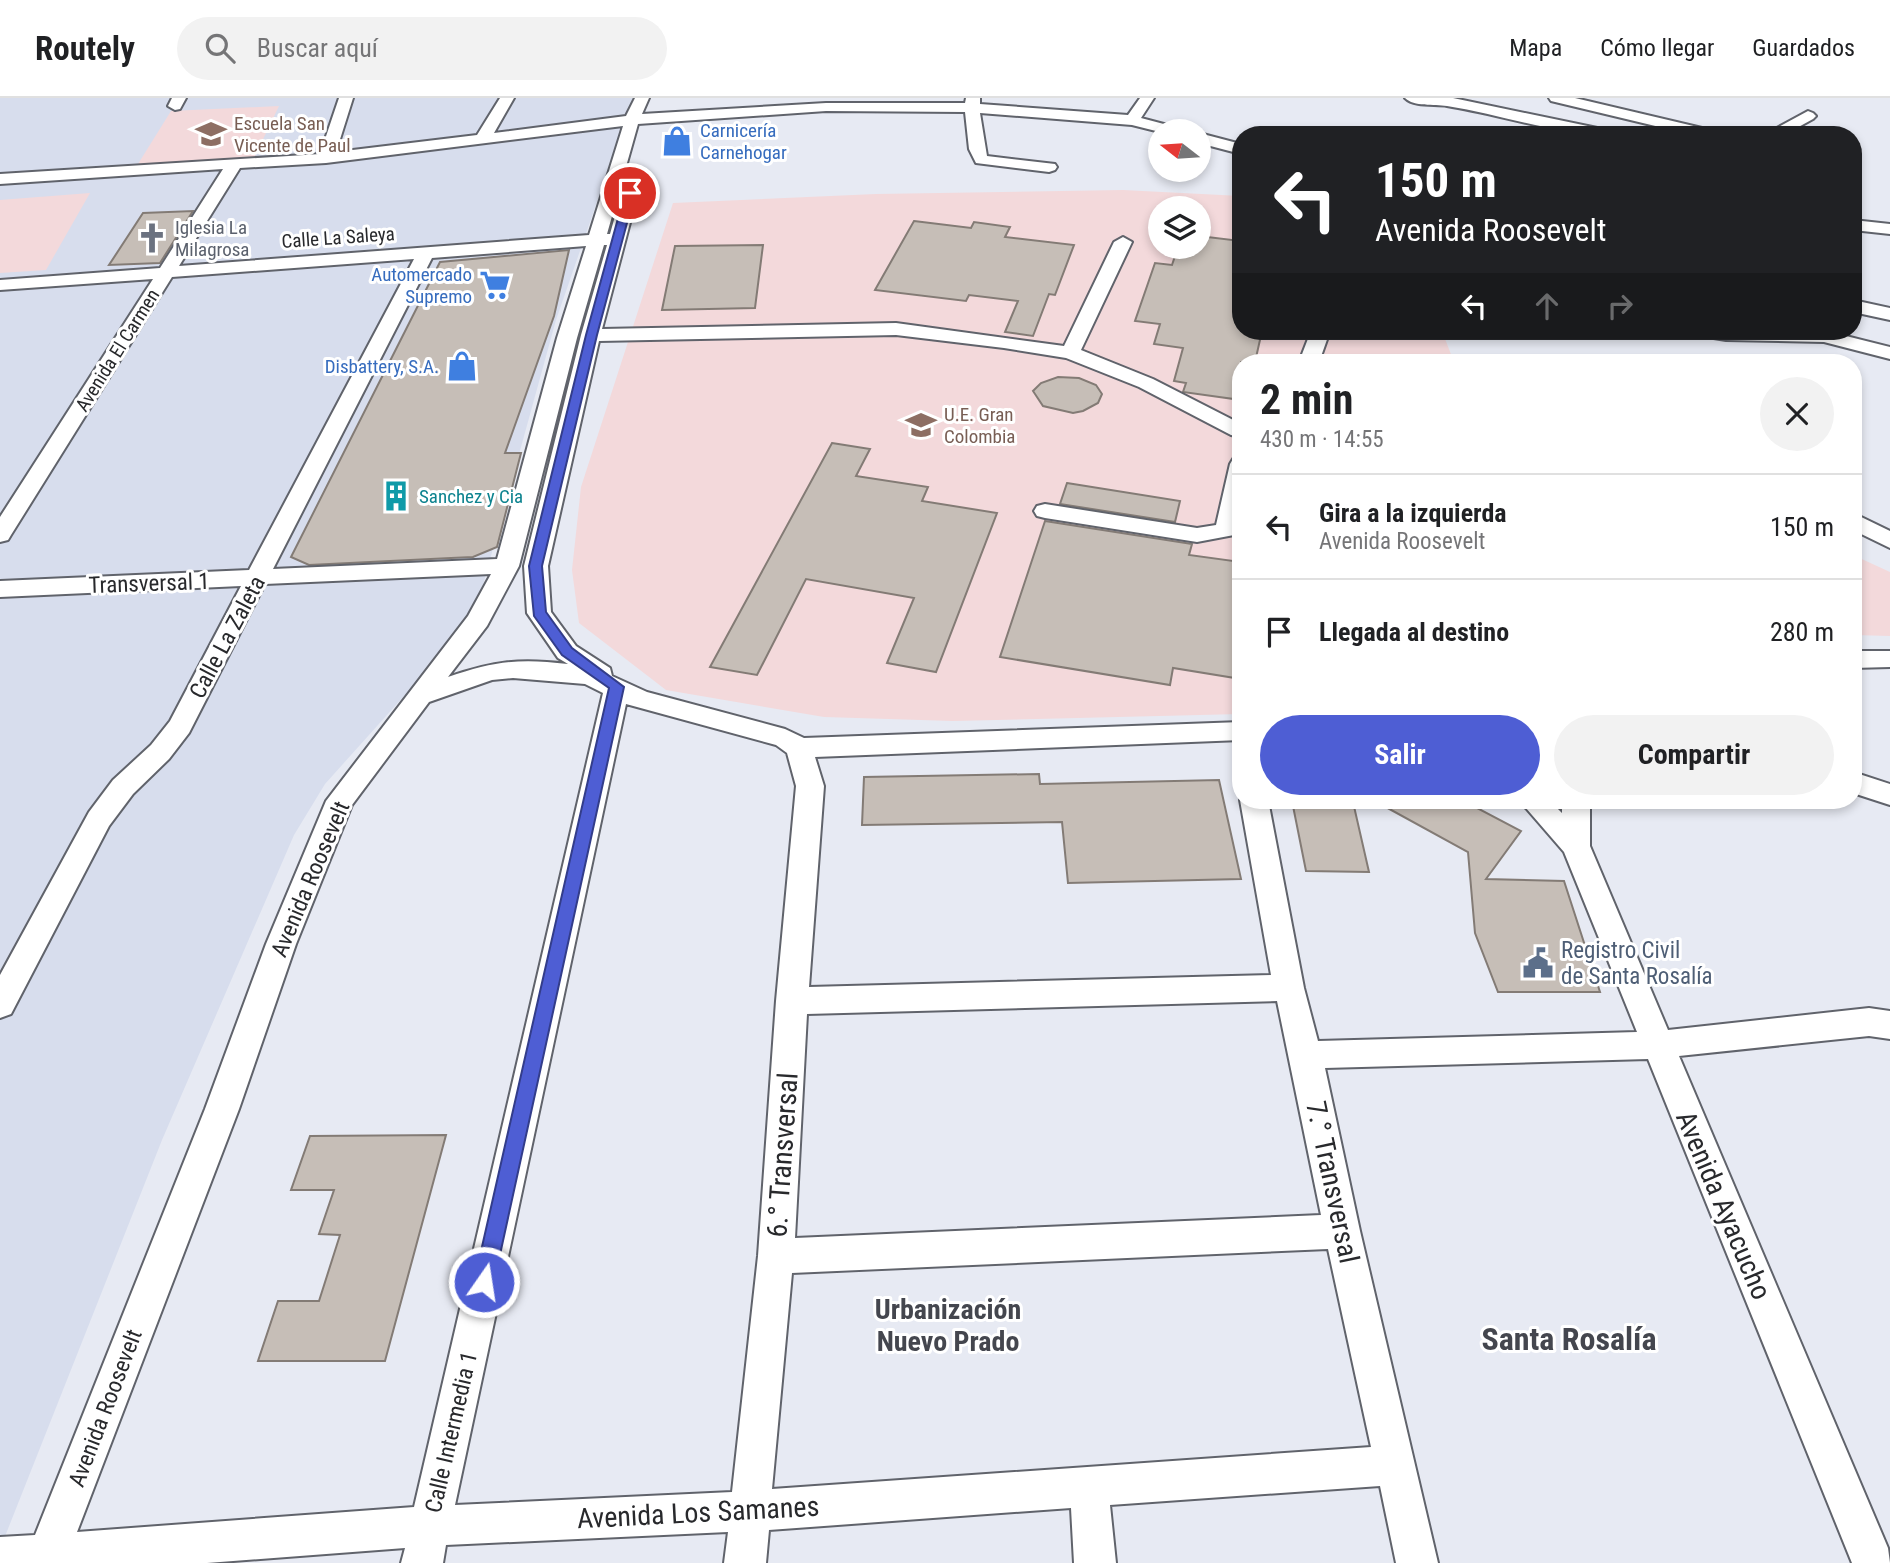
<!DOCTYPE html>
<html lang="es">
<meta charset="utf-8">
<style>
body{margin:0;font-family:"Roboto Condensed",sans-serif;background:#f2f2f2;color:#202124;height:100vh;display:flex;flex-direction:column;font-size:26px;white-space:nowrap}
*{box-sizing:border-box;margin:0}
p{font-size:23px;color:#757577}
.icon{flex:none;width:38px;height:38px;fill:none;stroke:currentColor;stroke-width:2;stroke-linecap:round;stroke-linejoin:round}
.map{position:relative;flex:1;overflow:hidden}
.sheet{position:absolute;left:1232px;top:256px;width:630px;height:455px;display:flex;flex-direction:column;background:#fff;border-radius:28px;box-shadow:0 4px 10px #0003}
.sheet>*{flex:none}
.hud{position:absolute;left:1232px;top:28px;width:630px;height:214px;border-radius:28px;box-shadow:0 4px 10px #0003;background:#202124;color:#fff;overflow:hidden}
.needle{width:46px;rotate:287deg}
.controls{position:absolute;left:1148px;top:21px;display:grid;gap:14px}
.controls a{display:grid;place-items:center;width:63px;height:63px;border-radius:50%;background:#fff;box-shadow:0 4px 10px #0003;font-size:35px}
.pin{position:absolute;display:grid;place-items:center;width:60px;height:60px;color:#fff;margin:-30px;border:4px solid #fff;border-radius:50%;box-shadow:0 2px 7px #0007}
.me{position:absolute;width:77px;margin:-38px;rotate:13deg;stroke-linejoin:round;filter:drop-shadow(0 0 5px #0008)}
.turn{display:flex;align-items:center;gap:24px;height:147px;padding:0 28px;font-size:32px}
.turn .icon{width:91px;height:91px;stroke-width:2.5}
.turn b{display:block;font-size:49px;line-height:60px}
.lanes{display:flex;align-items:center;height:66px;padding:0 28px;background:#0003;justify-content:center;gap:35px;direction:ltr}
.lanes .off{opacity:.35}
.round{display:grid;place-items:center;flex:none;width:74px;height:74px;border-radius:37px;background:#f2f2f2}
.head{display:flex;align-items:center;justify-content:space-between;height:119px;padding:0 28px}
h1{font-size:42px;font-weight:700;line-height:52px}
.cta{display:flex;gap:14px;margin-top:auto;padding:14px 28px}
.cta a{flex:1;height:80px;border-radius:42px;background:#4e5ed4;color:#fff;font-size:28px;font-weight:700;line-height:80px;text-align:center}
.cta a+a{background:#f2f2f2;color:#202124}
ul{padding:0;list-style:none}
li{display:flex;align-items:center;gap:21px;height:105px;padding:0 28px;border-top:2px solid #e0e0e0}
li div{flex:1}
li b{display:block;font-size:26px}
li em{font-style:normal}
header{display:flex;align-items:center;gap:42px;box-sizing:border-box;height:98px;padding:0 35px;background:#fff;border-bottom:2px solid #e0e0e0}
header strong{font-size:33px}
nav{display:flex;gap:38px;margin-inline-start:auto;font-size:24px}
.search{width:490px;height:63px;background:#f2f2f2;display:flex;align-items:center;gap:18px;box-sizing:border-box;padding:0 24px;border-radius:38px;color:#757577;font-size:26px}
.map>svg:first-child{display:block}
.built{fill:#d7dded}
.education{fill:#f3d9db;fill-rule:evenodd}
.building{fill:#c6beb7;stroke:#837b75;stroke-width:2}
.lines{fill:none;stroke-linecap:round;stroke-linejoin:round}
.minor-casing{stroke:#60636b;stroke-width:4}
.minor{fill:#fff;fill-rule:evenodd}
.route{fill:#4e5ed4;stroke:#333d8a;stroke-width:2}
.labels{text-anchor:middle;stroke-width:6;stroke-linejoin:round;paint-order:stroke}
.far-education-label{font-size:19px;fill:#785e54;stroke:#fff;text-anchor:start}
.far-shop-label{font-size:19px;fill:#366cbe;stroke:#fff;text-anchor:end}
.far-worship-label{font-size:19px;fill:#5b616d;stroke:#fff;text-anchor:start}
.far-street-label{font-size:19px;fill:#28292c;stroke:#fff}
.far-culture-label{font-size:19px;fill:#0d838f;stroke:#fff;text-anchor:start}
.street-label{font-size:23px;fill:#28292c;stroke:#fff}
.service-label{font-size:23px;fill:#4e5e75;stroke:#fff;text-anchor:start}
.near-street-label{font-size:28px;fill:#28292c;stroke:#fff}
.near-neighbourhood-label{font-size:28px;font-weight:bold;fill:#44464e;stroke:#fff}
.near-quarter-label{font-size:32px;font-weight:bold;fill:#44464e;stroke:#fff}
</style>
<header>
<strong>Routely</strong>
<div class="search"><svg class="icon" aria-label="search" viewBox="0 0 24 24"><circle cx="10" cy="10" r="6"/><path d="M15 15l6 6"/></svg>Buscar aquí</div>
<nav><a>Mapa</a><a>Cómo llegar</a><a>Guardados</a></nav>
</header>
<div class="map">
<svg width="1890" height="1465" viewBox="0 0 1890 1465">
<rect width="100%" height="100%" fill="#e7eaf3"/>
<path class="built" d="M0,0H633L556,222L480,498L466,524L439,559L325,686L294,737L162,1042L0,1451Z"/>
<path class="education" d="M279,8L254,60L138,66L171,13Z
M1123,92L1241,98V233H1442L1454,264H1241V616L953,623L824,619L666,592L579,525L572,472L581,389L673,105L876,96ZM1160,110H1199V149H1160Z
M90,95L46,172L0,175V102Z
M1853,457L1890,474V538L1853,537Z"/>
<path class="building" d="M193,113L160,165L109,167L143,115Z
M914,123L971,130L974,124L1010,129L1005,139L1074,147L1055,197L1049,196L1033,238L1005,234L1018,203L969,197L966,203L875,192Z
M1199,138L1241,143L1235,172L1241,173V233H1262L1255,264H1241V302L1183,294L1186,285L1174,283L1183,250L1154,246L1160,226L1135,223L1155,165L1172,167L1178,149H1199Z
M763,147L755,210L662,212L675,148Z
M569,152L554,218L505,355H521L497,449L473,459L451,460L309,467L291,459L440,164Z
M1058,279L1079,280L1096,287L1102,296L1098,305L1083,313L1073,315L1043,308L1033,293L1041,285Z
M832,345L870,351L856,378L928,389L922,403L997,415L936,574L887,565L914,500L806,481L757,577L710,569Z
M1067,385L1180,403L1175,424L1060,406Z
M1045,423L1192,446L1189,457L1241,464V581L1173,570L1170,587L1000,559Z
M1039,676L1040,686L1219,682L1241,781L1068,785L1062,724L862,727L864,679Z
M1373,702H1462L1521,733L1486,781L1564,783L1600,894H1498L1475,835L1468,754Z
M1292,703L1353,704L1369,774L1306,773Z
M446,1037L385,1263H258L278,1203H319L340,1137L319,1136L334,1092H291L310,1038Z"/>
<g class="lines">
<g class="minor-casing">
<path id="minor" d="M172,0H186L180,11L175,12L168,8Z
M339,0H353L336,54L477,37L500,0H514L494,35L626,18L635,0H649L642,16L826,5H965L966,0H980V6L1128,17L1140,0H1154L1141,20L1179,30L1182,33L1160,34L1132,27L980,15L987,58L1055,66L1057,69L1055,72L1049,74L976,65L969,51L965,14L826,13L638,26L607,136H610L626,79L634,74L642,79L602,231L896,225L1064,248L1114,144L1123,139L1132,144L1081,252L1153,281L1241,326V339L1231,337L1139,289L1066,260L1004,250L896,237L599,243L548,468L551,514L576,548L610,570L612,578L647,594L785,631L804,640L1241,624V642L815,659L824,688L809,889L1271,877L1240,702H1268L1304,890L1318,943L1637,934L1564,754L1519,702H1549L1562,715V702H1590V748L1668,932L1869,910L1890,913V941L1869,938L1679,958L1888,1450L1890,1465H1852L1648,961L1325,970L1360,1133L1438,1465H1396L1380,1388L1110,1407L1116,1465H1074L1071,1410L769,1432L766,1465H724L728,1434L446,1447L443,1465H401L405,1450L207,1465H0V1439L35,1437L205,1011L266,846L326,703L468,518L491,476L265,486L189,635L169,661L133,696L109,728L11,916L0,920V877L89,714L113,682L151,647L170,623L241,488L0,499V483L249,472L414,161L172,179L11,437L8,442L0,444V419L153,181L0,192V182L160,170L223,71L0,86V76L320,56ZM623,28L589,137L179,168L240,70L326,65ZM604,147H607L581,237L524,468L527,515L558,560L568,566C520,560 494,563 448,579L487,528L519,468L577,240ZM586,148L557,240L497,461L273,471L432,160ZM513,580L585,586L603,595L414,1409L77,1434L239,1011L296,846L352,707L429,604L492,582ZM626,606L776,647L787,655L796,688L776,903L758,1158L732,1394L455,1407ZM1277,903L1321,1117L795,1140L807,916ZM1328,1151L1371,1349L772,1391L792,1175Z
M1405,0H1453L1607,32L1615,37C1557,37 1503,17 1447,8C1434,6 1414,9 1405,0Z
M1549,0H1575L1719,34L1722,37H1693L1551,3Z
M1808,13L1813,15L1816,18L1813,21L1784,37H1764Z
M1199,35L1241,46V56L1199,45Z
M1853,122L1890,126V136L1853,132Z
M1853,202L1890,210V222L1853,214Z
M1311,233H1330L1319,264H1299Z
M1692,233H1826L1890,249V261L1824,244L1726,242L1695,237Z
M1241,360V416L1234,437L1197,444L1045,420L1037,418L1034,413L1037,408L1045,406L1197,430L1216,427L1230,366L1233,361Z
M1853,415L1890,433V450L1853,432Z
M1853,553H1890V569L1853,570Z
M1853,674L1890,686V707L1853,695Z"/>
</g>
<use href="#minor" class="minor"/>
</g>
<path class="route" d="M630,92L635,95L597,237L542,468L546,514L572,550L624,589L494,1184L491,1191L484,1194L477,1191L474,1184L609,590L562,557L534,518L529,468L586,237L625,95Z"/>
<defs>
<g id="school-bare" transform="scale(2.415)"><path d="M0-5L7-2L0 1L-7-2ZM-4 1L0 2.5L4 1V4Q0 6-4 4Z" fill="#8d6e63" stroke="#fff" stroke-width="2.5" paint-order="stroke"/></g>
<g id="shop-bare" transform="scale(2.415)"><path d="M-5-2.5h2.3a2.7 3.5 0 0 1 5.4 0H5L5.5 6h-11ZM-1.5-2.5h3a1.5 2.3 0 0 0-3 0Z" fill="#3f7fe0" stroke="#fff" stroke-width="2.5" paint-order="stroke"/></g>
<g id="church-bare" transform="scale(2.415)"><path d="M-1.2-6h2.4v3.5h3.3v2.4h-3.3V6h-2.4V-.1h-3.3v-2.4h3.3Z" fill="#6b7280" stroke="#fff" stroke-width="2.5" paint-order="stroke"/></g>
<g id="supermarket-bare" transform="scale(2.415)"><path d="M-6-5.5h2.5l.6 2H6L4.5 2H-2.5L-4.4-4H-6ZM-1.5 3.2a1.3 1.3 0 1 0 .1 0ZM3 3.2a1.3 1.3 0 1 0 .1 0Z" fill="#3f7fe0" stroke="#fff" stroke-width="2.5" paint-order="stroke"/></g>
<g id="building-bare" transform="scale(2.415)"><path d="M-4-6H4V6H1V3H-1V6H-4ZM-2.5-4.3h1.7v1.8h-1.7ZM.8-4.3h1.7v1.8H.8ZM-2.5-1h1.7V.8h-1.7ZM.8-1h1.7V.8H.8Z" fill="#0f9aa8" stroke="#fff" stroke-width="2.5" paint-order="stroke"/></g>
<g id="civic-bare" transform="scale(2.415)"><path d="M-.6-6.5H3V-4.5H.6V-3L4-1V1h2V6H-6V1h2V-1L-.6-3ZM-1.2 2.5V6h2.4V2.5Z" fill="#5c6f8a" stroke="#fff" stroke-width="2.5" paint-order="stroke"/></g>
</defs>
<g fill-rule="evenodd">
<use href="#school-bare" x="211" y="36"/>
<use href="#shop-bare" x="677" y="43"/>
<use href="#church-bare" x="152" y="140"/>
<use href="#supermarket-bare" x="495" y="187"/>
<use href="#shop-bare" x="462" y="268"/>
<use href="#school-bare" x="921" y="327"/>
<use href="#building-bare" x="396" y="398"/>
<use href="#civic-bare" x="1538" y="865"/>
</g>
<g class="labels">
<g class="far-education-label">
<text x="234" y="32">Escuela San<tspan x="234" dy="22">Vicente de Paul</tspan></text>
<text x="944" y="323">U.E. Gran<tspan x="944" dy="22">Colombia</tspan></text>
</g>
<g class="far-shop-label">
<text x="700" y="39" text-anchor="start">Carnicería<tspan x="700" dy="22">Carnehogar</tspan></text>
<text x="472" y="183">Automercado<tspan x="472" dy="22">Supremo</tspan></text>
<text x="439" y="275">Disbattery, S.A.</text>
</g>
<g class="far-worship-label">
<text x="175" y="136">Iglesia La<tspan x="175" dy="22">Milagrosa</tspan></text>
</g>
<g class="far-street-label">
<text transform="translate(338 139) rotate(-4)" y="7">Calle La Saleya</text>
<text transform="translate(117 252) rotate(-58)" y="7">Avenida El Carmen</text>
</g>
<g class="far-culture-label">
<text x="419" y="405">Sanchez y Cia</text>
</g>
<g class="street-label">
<text transform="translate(149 485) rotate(-2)" y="8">Transversal 1</text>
<text transform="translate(227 539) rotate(-62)" y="8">Calle La Zaleta</text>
<text transform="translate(310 781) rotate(-67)" y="8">Avenida Roosevelt</text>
<text transform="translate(105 1310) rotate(-69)" y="8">Avenida Roosevelt</text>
<text transform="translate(451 1334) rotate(-77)" y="8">Calle Intermedia 1</text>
</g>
<g class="service-label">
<text x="1561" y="860">Registro Civil<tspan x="1561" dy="26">de Santa Rosalía</tspan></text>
</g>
<g class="near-street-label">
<text transform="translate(782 1057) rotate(-86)" y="10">6.° Transversal</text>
<text transform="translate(1333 1084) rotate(78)" y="10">7.° Transversal</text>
<text transform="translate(1724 1107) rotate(67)" y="10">Avenida Ayacucho</text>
<text transform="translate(698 1414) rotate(-3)" y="10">Avenida Los Samanes</text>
</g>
<g class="near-neighbourhood-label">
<text x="948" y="1221">Urbanización<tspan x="948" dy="32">Nuevo Prado</tspan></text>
</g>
<g class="near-quarter-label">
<text x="1569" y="1252">Santa Rosalía</text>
</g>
</g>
</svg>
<div class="controls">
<a><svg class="needle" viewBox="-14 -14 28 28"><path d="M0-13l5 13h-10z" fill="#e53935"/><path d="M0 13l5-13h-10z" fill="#757577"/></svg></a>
<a><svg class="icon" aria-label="layers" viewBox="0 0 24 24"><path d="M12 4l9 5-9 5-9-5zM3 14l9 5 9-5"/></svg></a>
</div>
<div class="pin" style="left:630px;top:95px;background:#d93025"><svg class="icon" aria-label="arrive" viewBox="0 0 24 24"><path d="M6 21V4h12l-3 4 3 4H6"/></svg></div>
<svg class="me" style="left:484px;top:1184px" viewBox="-20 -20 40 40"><circle r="17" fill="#4e5ed4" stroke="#fff" stroke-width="3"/><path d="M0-11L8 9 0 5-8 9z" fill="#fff"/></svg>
<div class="hud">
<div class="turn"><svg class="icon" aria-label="left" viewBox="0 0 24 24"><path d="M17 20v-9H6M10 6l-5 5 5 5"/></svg><div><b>150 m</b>Avenida Roosevelt</div></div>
<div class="lanes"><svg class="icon" aria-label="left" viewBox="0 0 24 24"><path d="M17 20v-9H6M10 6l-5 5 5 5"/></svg><svg class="icon off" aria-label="ahead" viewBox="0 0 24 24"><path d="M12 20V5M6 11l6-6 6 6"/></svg><svg class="icon off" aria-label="right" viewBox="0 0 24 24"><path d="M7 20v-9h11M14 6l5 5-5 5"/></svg></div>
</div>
<section class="sheet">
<div class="head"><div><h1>2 min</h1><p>430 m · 14:55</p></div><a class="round"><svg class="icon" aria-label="close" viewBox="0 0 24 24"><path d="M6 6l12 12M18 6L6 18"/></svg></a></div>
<ul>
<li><svg class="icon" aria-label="left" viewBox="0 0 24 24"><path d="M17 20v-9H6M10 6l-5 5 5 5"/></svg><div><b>Gira a la izquierda</b><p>Avenida Roosevelt</p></div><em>150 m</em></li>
<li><svg class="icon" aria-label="arrive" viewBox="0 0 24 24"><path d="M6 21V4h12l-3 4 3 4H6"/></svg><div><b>Llegada al destino</b></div><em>280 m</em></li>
</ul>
<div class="cta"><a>Salir</a><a>Compartir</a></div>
</section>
</div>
